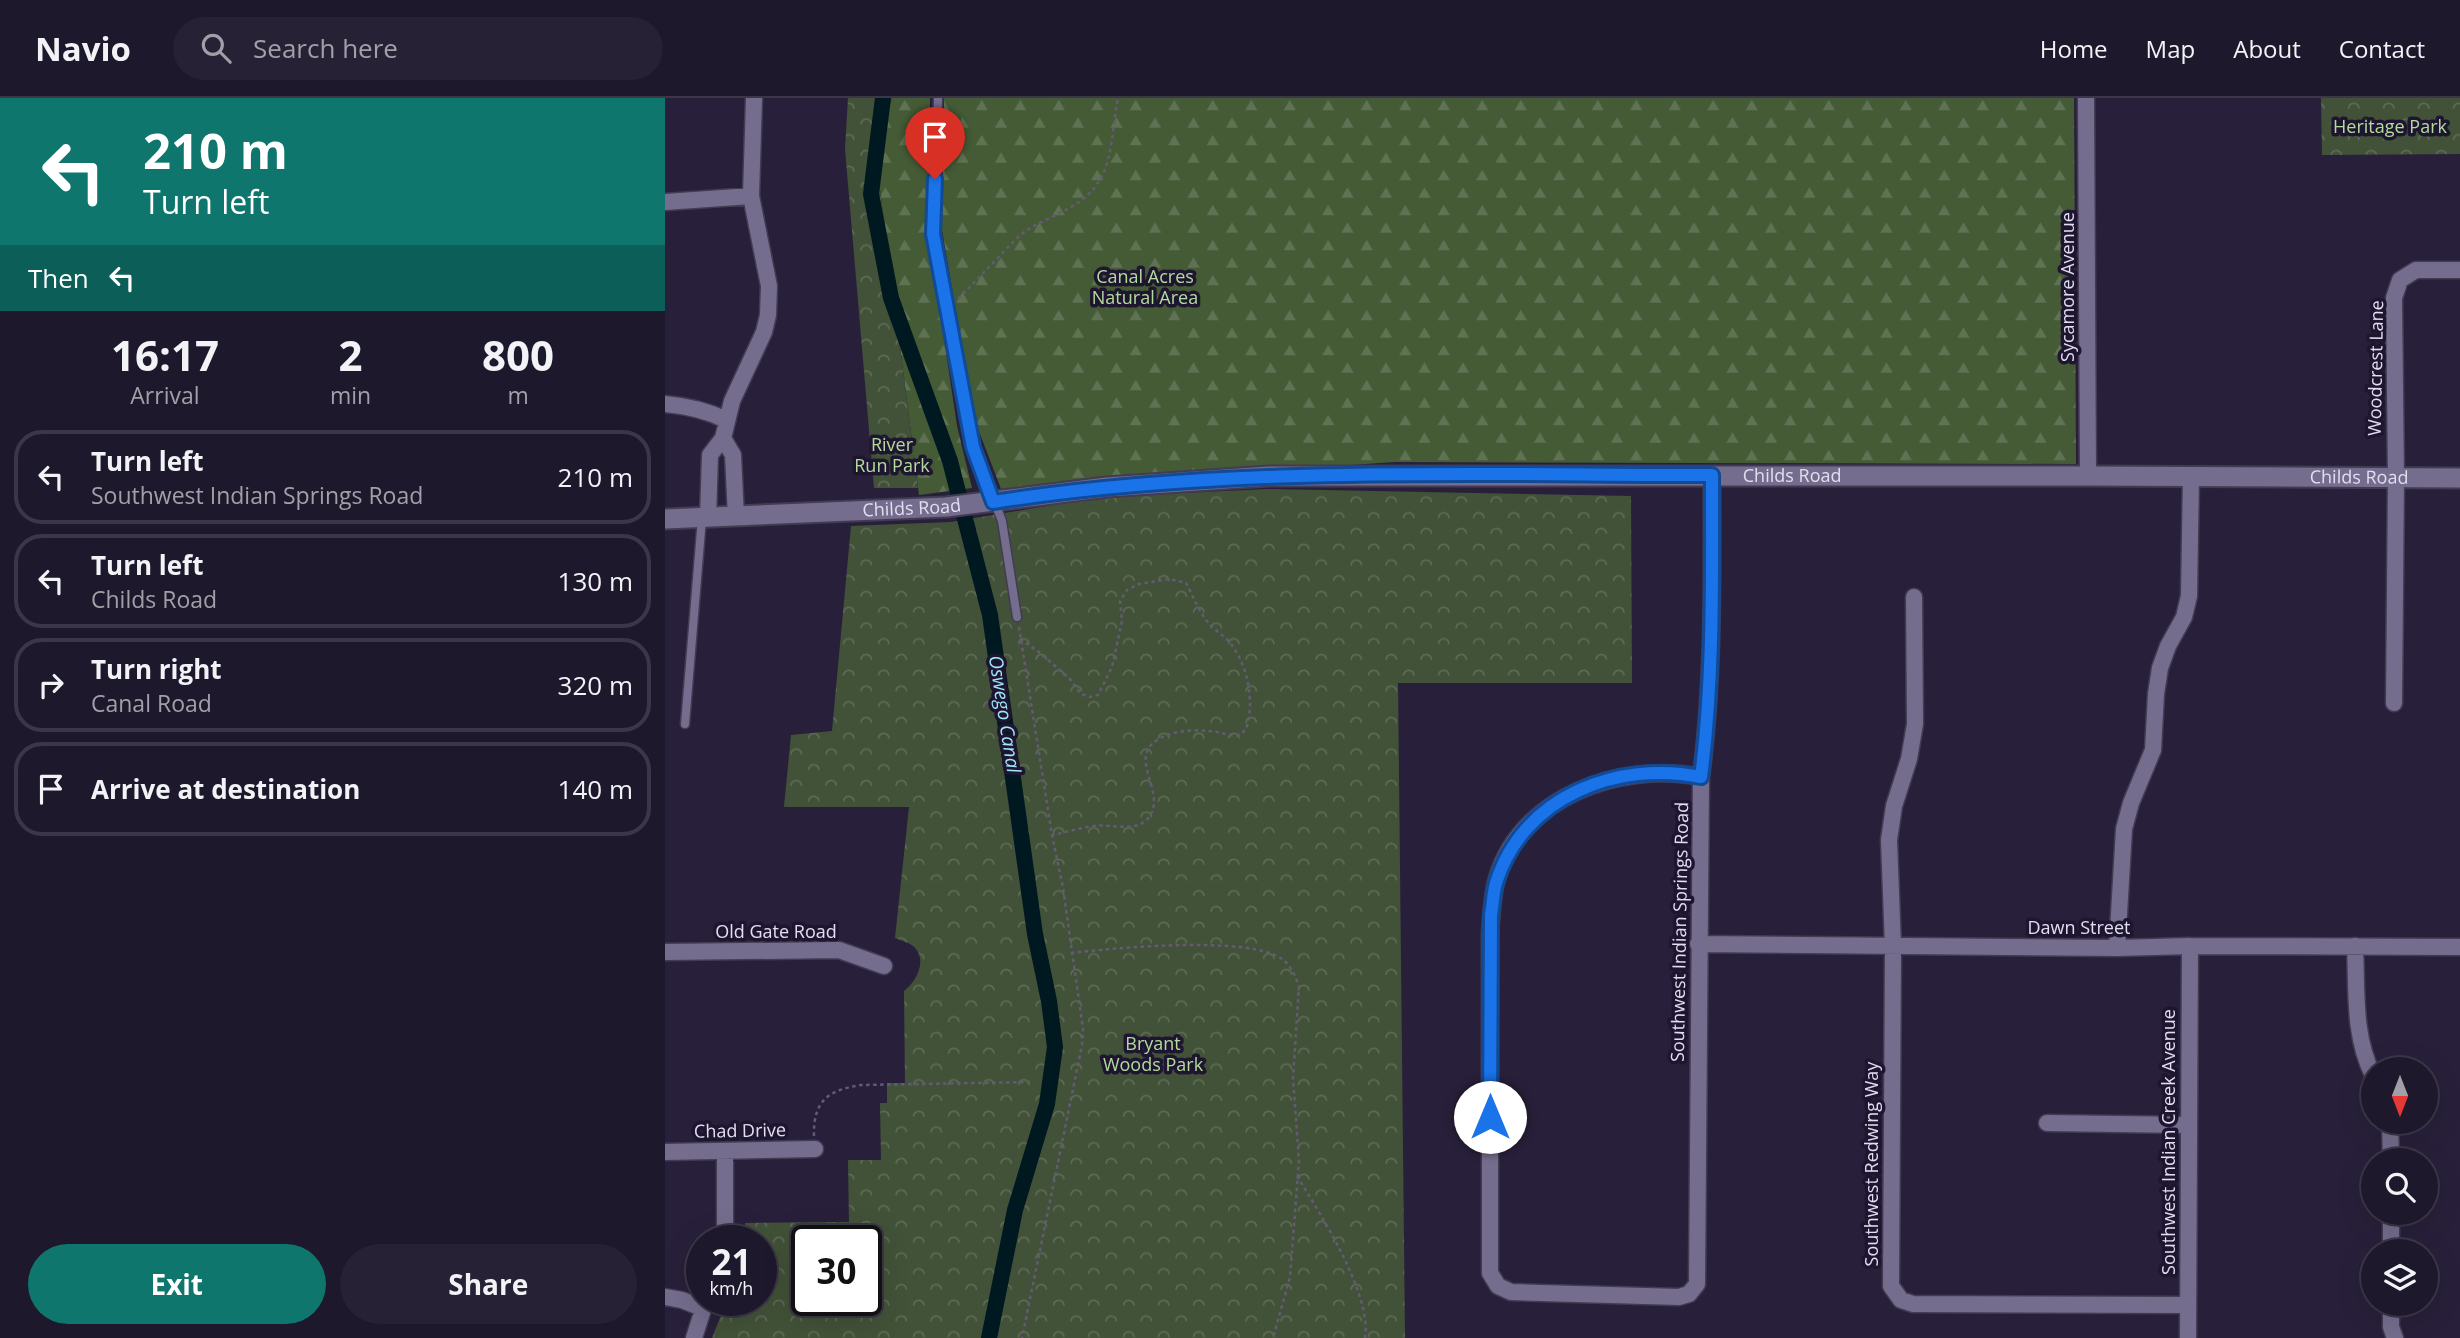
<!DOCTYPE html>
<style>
body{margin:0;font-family:"Open Sans",sans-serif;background:#262134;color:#f1f3f6;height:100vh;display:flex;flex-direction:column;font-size:26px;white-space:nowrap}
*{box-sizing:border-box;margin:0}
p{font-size:23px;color:#a1a0a9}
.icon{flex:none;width:38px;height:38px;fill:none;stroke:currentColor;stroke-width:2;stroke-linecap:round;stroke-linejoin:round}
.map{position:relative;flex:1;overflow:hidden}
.panel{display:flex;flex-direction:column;background:#1e182c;width:665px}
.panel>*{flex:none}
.guide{background:#0f766e;color:#fff;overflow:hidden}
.needle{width:46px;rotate:180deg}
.tools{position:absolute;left:1696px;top:959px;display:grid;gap:14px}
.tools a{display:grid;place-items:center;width:77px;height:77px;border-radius:50%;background:#1e182c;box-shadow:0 7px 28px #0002,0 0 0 2px #3c3748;font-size:35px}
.speed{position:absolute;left:21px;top:1127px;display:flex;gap:14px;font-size:35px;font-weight:700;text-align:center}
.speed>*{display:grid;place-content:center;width:91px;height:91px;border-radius:50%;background:#1e182c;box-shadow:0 7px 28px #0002,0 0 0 2px #3c3748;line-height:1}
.speed small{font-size:18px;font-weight:400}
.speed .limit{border:4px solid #111;border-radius:10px;background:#fff;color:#111}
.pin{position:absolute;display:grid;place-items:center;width:60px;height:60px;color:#fff;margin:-72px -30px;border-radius:50% 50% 50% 0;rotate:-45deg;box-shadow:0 0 7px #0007}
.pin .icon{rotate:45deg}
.me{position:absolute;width:77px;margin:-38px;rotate:0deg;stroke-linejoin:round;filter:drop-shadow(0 0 5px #0008)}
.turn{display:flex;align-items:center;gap:24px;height:147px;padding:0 28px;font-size:32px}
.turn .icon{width:91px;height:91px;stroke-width:2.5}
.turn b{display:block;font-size:49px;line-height:60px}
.then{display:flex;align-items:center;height:66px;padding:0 28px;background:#0003;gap:14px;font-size:26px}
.eta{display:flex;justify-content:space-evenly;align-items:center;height:119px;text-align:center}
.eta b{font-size:42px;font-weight:700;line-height:49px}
.action{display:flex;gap:14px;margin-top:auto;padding:14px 28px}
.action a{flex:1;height:80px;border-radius:42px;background:#0f766e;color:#fff;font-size:28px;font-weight:700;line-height:80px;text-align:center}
.action a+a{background:#262134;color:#f1f3f6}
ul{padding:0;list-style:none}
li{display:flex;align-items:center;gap:21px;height:94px;margin:0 14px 10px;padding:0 14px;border:4px solid #3c3748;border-radius:28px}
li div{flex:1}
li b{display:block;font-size:26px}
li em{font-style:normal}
header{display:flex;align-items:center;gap:42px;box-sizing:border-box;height:98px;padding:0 35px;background:#1e182c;border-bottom:2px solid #3c3748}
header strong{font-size:33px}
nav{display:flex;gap:38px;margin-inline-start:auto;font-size:24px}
.search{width:490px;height:63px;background:#262134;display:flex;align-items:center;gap:18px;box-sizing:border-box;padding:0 24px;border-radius:38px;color:#a1a0a9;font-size:26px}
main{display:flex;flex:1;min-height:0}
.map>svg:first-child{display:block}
.forest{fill:url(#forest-firs)}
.park{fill:url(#park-crowns);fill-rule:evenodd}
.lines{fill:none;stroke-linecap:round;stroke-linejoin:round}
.canal{stroke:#001820;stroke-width:16}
.service-casing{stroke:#433b52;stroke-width:11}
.minor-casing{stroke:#433b52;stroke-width:19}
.tertiary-casing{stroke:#433b52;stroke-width:23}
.path{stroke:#635b73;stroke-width:2.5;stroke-dasharray:3.5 3.5;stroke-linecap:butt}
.service{stroke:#756d8d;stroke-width:8}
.minor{stroke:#756d8d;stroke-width:16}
.tertiary{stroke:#756d8d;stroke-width:19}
.route-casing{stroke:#114b97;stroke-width:18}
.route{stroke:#1a73e8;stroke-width:12}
.labels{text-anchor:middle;stroke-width:7;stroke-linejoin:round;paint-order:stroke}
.park-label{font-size:18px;fill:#b4db9b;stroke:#1e1630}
.street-label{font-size:18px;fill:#e2ddef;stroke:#1e1630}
.water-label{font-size:19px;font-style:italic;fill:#9fe6fb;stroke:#1e1630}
</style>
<header>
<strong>Navio</strong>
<div class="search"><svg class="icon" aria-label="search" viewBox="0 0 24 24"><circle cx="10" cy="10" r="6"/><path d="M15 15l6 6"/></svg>Search here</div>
<nav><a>Home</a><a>Map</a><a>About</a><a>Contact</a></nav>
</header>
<main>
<section class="panel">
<div class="guide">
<div class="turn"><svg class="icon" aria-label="left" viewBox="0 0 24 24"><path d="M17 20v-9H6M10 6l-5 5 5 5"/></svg><div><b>210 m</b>Turn left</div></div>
<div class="then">Then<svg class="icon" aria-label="left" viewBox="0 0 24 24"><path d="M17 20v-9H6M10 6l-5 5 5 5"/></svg></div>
</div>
<div class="eta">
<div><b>16:17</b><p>Arrival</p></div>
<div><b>2</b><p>min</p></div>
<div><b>800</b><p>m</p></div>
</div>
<ul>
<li><svg class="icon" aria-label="left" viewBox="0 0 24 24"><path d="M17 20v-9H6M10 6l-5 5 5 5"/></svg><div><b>Turn left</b><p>Southwest Indian Springs Road</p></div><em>210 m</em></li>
<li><svg class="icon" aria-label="left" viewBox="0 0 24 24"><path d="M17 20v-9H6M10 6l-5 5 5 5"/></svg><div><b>Turn left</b><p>Childs Road</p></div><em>130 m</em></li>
<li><svg class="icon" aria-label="right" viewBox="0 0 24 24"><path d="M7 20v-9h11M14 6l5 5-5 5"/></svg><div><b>Turn right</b><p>Canal Road</p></div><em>320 m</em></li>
<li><svg class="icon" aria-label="arrive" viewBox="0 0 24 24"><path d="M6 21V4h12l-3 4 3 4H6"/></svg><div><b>Arrive at destination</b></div><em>140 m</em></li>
</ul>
<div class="action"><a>Exit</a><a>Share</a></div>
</section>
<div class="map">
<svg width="1795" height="1240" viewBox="0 0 1795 1240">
<defs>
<pattern id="forest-firs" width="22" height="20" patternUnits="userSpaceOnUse" patternTransform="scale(1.75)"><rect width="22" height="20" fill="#445b35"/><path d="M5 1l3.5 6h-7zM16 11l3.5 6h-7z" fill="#5f7253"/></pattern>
<pattern id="park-crowns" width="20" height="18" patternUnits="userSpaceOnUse" patternTransform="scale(1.75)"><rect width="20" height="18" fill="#425238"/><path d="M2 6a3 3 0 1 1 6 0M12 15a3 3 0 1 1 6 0" fill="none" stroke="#5d6a55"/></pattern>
</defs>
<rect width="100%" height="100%" fill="#28203a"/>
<path class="forest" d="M227,0H265L263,133L292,328L307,390L254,397L211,60Z
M279,0H1409L1411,366L730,364L336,391L310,323L277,132Z"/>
<path class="park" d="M183,0H227L211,60L253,390H209L180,51Z
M1656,0H1795V56L1657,57Z
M603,391L966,398L967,585H733L740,1240H47L62,1202H96V1143H80V1125L184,1124L183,1062H216L215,1005H222V985H240L239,893C250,885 262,865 251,851C247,845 237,843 230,840L244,709H119L126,637L167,633L186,428L286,424L406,404L476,397ZM142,1143H201V1202H142Z"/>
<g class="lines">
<path class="canal" d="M218,0L206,96L226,200L285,363L325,517L370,836L384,903L390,949L382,1006L350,1112L324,1240"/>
<g class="service-casing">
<path id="service" d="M273,0L269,136L308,349L337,423L352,519
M20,626L37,420"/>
</g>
<g class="minor-casing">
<path id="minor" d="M1421,0L1423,378
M0,104L86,98
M0,306C22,308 41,312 61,322
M58,340L68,357L71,419
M43,420L45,357L58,340L67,303L99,234L103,217L104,188L86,98L89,0
M1249,499L1250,626L1244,661L1229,708L1224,742L1228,849L1226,1188L1236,1202L1248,1206L1523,1207
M1729,605L1731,380L1729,200L1735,182L1751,172H1795
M1036,679C956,663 850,699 830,788C827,804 826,820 825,836V1175L833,1188L846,1194L1014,1199L1024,1196L1032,1186L1036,679C1049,579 1047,478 1047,377
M1033,846L1452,850L1525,848L1795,849
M1690,848C1692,891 1688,938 1708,977
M1452,850L1459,731L1466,705L1488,652L1491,596L1495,570L1503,548L1519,519L1524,498L1526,378
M0,854L174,852L219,868
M1725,1024L1726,1062
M1382,1025L1523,1027
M0,1054L150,1051
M1726,1115V1153
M60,1143V1053
M0,1199L17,1202L37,1210
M1726,1206V1229L1730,1240
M29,1240L41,1202
M1523,1240L1525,848"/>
</g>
<g class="tertiary-casing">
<g id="tertiary">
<path id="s1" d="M0,421L281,409L442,389L604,378H1423L1795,380"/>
</g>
</g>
<path class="path" d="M293,201L354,138C370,125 389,119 406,109C451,84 444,44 453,0
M354,529L387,737L398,790L418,931L417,947L357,1240
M355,541L374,554L405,581L416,596L425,599L433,597L447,569L457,523L455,503L462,492L474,486L504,481L521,485C528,498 535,516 545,527C552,534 563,540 568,549C581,568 585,588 585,609C584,619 584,634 573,637C567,639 559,635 552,634C533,631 501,631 486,647C470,664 496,693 487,714C475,738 449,725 429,728C415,730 401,734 387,737
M406,855C448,850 584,837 617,861C626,867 630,878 634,888L628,980L634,1063L625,1179L608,1240
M149,1038C148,1002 164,992 196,987L365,984
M632,1078C656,1117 707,1196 700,1240"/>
<use href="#service" class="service"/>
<use href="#minor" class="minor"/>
<use href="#tertiary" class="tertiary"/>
</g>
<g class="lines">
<g class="route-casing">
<path id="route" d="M270,81L268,136L308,349L328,404C566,367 808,377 1047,377C1047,478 1049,579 1036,679C953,662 858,698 831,785C828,795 828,806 826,817L825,1019"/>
</g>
<use href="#route" class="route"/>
</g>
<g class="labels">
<g class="park-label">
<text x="1725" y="35">Heritage Park</text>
<text x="480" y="185">Canal Acres<tspan x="480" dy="21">Natural Area</tspan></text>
<text x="227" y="353">River<tspan x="227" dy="21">Run Park</tspan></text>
<text x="488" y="952">Bryant<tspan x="488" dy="21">Woods Park</tspan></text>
</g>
<g class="street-label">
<text transform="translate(1403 189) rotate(-90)" y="6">Sycamore Avenue</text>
<text transform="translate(1711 270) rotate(-89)" y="6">Woodcrest Lane</text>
<text dy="6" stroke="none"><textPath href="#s1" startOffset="1129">Childs Road</textPath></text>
<text dy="6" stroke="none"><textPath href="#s1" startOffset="1696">Childs Road</textPath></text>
<text dy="6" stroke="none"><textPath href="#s1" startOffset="247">Childs Road</textPath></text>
<text x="1414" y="836">Dawn Street</text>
<text x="111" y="840">Old Gate Road</text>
<text transform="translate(1015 834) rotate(-89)" y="6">Southwest Indian Springs Road</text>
<text transform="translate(75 1033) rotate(-1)" y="6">Chad Drive</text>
<text transform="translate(1504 1044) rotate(-90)" y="6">Southwest Indian Creek Avenue</text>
<text transform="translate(1207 1066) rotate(-90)" y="6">Southwest Redwing Way</text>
</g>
<g class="water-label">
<text transform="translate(340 616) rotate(81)" y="7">Oswego Canal</text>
</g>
</g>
</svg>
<div class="tools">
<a><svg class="needle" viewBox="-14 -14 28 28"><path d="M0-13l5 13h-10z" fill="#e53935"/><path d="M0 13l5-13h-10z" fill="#a1a0a9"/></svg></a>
<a><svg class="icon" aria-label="search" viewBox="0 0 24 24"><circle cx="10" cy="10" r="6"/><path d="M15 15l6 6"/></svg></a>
<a><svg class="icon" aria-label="layers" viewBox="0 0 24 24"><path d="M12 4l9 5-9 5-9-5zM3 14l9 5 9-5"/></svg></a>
</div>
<div class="speed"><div>21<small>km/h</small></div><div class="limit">30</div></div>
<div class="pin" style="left:270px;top:81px;background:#d93025"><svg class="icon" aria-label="arrive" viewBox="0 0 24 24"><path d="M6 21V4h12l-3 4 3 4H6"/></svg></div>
<svg class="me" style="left:825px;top:1019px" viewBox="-20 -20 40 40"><circle r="19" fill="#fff"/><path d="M0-13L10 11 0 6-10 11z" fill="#1a73e8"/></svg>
</div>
</main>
